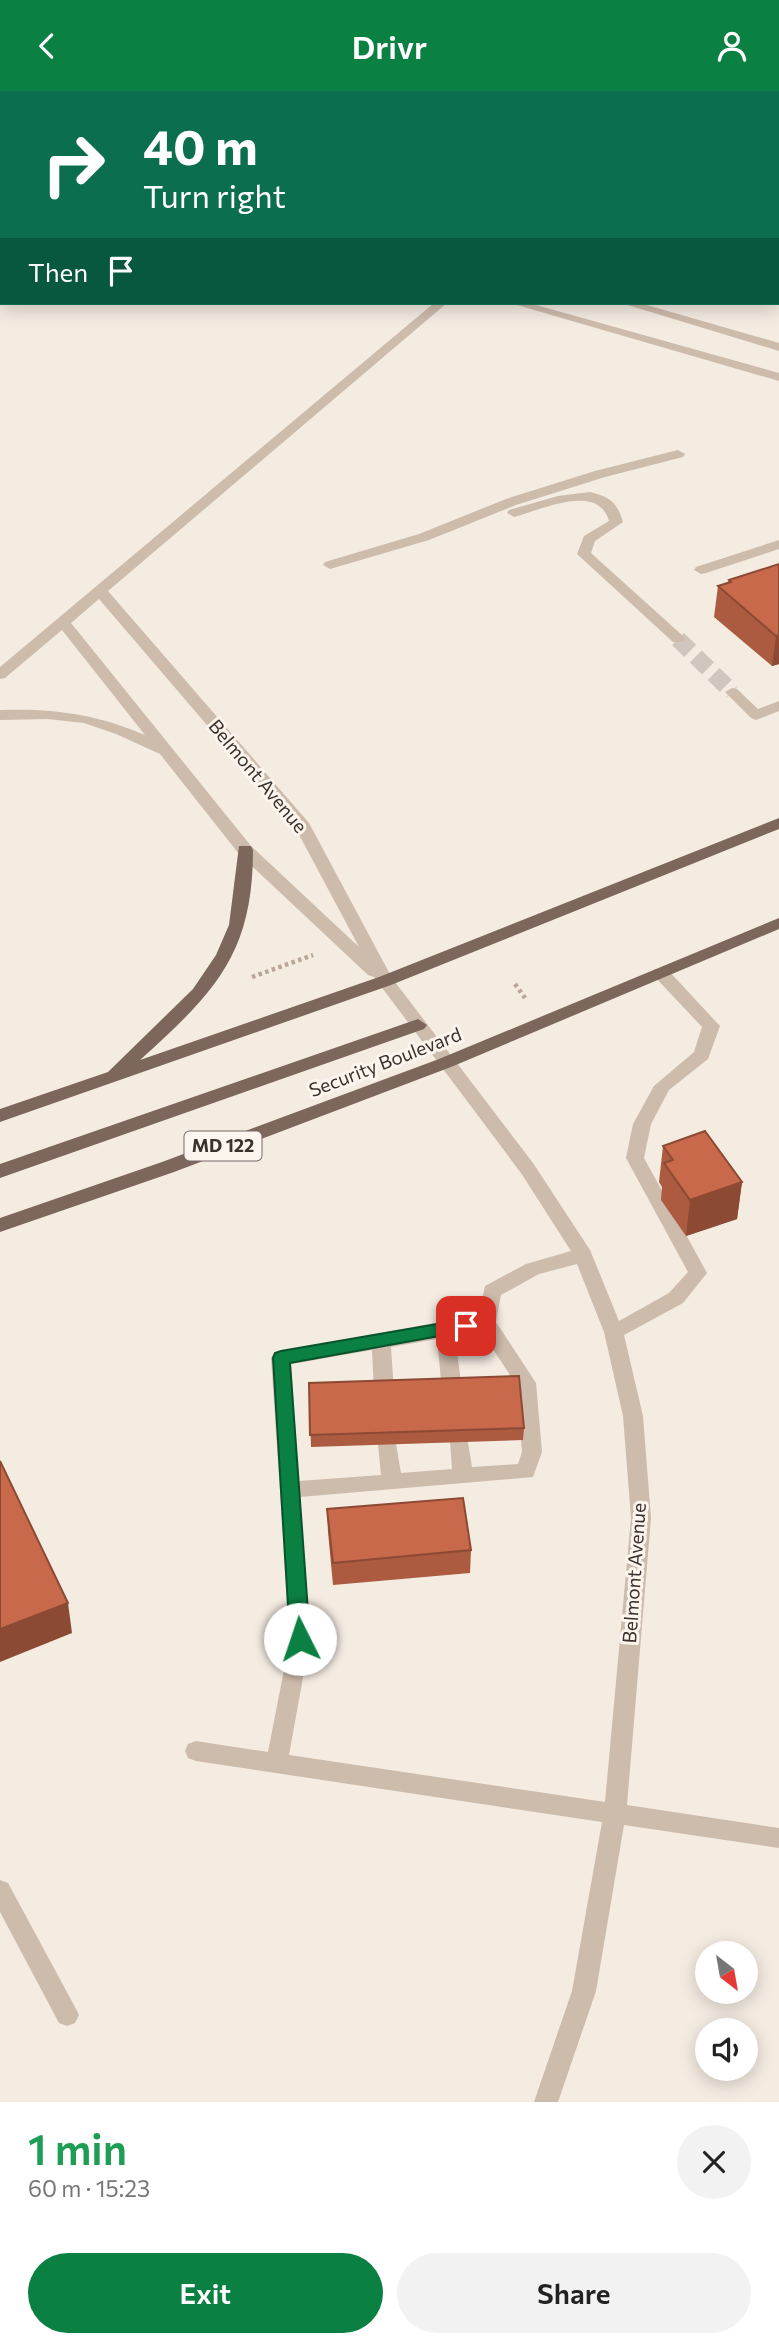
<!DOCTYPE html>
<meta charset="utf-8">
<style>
body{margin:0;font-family:Commissioner,sans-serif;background:#f2f2f2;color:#222;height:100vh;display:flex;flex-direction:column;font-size:26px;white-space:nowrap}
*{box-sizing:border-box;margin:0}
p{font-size:23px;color:#767676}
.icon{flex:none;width:38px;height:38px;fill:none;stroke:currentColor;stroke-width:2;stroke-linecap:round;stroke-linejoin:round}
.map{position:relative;height:2011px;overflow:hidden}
.panel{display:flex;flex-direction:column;background:#fff;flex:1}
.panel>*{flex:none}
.hud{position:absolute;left:0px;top:0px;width:780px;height:214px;box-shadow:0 4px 18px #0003;background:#0b6e4f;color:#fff;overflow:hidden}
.needle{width:46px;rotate:149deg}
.fabs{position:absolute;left:695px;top:1850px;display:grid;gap:14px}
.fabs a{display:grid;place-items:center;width:63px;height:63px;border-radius:50%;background:#fff;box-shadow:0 4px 18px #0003;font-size:35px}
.pin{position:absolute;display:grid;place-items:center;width:60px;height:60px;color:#fff;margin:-30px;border-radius:14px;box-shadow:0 4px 10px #0006}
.me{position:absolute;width:77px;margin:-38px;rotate:356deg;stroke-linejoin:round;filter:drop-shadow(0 0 5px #0008)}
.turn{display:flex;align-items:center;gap:24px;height:147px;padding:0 28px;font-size:32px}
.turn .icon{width:91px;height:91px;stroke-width:2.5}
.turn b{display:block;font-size:49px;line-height:60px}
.then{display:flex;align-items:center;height:66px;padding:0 28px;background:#0003;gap:14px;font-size:26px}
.round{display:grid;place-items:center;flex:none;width:74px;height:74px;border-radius:37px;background:#f2f2f2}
.summary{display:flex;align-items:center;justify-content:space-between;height:119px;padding:0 28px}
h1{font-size:42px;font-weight:600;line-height:52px;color:#1e9e55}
.action{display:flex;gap:14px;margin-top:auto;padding:14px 28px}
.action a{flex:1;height:80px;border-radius:42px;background:#0b8043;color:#fff;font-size:28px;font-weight:600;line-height:80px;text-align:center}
.action a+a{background:#f2f2f2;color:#222}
header{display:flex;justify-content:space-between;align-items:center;height:91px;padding:0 28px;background:#0b8043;color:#fff;font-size:32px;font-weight:600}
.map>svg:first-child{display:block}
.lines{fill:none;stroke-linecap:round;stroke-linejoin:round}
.minor-tunnel{stroke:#cfc6bd;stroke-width:17;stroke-dasharray:17 8;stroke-linecap:butt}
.path{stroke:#b9a596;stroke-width:4.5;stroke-dasharray:3.5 3.5;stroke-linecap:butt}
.minor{fill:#cdbbac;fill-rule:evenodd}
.major{fill:#7d675c;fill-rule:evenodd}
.wall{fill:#ac5a40}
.shaded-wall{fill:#8c4a34}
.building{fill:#c8694b;stroke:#8c4a34;stroke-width:2}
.route{fill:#0b8043;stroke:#07532c;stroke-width:2}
.labels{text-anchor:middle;stroke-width:6;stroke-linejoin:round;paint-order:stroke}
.shield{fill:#fbf5ee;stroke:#756b66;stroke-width:2}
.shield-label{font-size:18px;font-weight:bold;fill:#3b302b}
.street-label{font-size:19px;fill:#3b302b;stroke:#fbf5ee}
</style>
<header><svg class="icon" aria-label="back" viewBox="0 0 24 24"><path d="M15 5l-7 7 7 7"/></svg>Drivr<svg class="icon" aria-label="person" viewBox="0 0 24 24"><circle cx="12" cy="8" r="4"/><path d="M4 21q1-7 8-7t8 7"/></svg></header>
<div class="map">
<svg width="779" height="2011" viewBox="0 0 779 2011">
<rect width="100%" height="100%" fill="#f4ebe1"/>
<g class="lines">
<path class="minor-tunnel" d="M678,548L732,601"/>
<path class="path" d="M252,886L313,864
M515,893L525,907"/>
<path class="minor" d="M635,0H647V2H636Z
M0,57H2V64H0Z
M2,178V186L0,187V179Z
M434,212H447L108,500L309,732L392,887L533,1072L590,1159L619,1230L669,1202L688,1181L626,1067L633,1033L654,995L694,961L702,936L655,886L653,882L655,878H667L720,935L708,968L669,999L651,1033L644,1067L707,1182L683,1212L624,1244L643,1325L651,1427L627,1714L779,1737V1757L624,1734L596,1900L558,2011H534L572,1900L602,1731L196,1670L188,1667L185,1660L188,1653L196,1650L268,1661L290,1548L271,1267L274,1262L445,1230L478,1226L485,1195L526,1173L571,1160L521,1082L374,886L368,884L239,763L160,663L116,643L84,632L47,628L0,629V619C52,617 97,623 145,644L62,539L5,587L0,588V576ZM99,508L296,738L359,856L251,755L71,532ZM577,1173L604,1241L623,1325L631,1427L605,1711L289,1664L310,1548L300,1406L533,1386L542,1361L536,1292L496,1231L501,1204L539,1183ZM481,1240L516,1293L522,1361L518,1373L472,1376L467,1345L460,1343L453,1345L450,1351L452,1378L401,1382L395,1347L388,1345L381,1347L378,1353L381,1384L299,1390L291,1273L372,1259L374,1302L377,1307L384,1310L391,1307L394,1302L391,1256L437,1248L442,1299L445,1304L452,1307L459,1304L462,1299L455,1245Z
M510,212H529L779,282V290Z
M621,212H640L779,252V260Z
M678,359L685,363L683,366L605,386L516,414L429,449L330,478L323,474L325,471L419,443L506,408L595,380Z
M590,401C610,406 617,411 623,431L595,450L591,462L683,545L685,548L683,551H673L577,463L584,445L609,430C598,391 541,419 514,426L507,422L509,419L558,405Z
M779,449V458L706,482L701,483L694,479L696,476Z
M732,597L737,598L758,618L779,610V620L756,629L751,627L725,601Z
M0,1789L8,1792L75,1916L79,1924L75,1932L67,1935L59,1932L0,1821Z"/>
<path class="major" d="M779,727V738L391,894L0,1031V1018L108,981L193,898L216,864L229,834L239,755H251L253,759C253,864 214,902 140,969L379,886Z
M779,827V838L451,976L174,1081L0,1141V1127L162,1071L439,968Z
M418,928L427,934L424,938L0,1087V1073Z"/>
</g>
<path class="wall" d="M779,473V573L772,575L714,526L718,495L728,491L729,489Z
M663,1055L742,1091L737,1128L686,1145L661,1109L662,1096L659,1091Z
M309,1292L524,1337L523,1349L311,1356Z
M327,1418L471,1459L470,1482L333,1494L328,1441Z"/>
<path class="shaded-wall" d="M779,544V573L772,575L776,545Z
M742,1091L737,1128L686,1145L690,1109Z
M68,1512L72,1542L0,1571V1538Z"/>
<path class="building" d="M779,473V544L776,545L718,495L731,491L729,489Z
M705,1040L742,1091L690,1109L664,1072L673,1069L663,1055Z
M519,1285L524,1337L310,1344L309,1292Z
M0,1370L68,1512L0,1538Z
M463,1407L471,1459L333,1472L327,1418Z"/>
<path class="route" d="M466,1228L472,1230L474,1235L472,1239L290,1272L310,1548L307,1553L300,1556L293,1553L290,1548L273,1267L275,1262L281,1260Z"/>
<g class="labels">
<rect class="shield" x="184.5" y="1040.5" width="77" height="29" rx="5"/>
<g class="shield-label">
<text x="223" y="1061">MD 122</text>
</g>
<g class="street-label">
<text transform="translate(258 685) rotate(50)" y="7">Belmont Avenue</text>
<text transform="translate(385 971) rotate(-21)" y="7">Security Boulevard</text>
<text transform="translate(634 1482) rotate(-86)" y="7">Belmont Avenue</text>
</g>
</g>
</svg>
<div class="fabs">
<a><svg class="needle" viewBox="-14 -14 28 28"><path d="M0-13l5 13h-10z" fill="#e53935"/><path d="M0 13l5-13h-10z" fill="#767676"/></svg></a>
<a><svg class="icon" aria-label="sound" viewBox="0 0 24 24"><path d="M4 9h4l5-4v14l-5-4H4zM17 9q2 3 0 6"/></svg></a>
</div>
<div class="pin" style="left:466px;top:1235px;background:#d93025"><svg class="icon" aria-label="arrive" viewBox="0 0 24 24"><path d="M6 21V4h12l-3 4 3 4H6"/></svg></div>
<svg class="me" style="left:300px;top:1548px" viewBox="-20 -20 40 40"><circle r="19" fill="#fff"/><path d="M0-13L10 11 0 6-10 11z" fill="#0b8043"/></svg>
<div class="hud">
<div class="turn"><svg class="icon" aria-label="right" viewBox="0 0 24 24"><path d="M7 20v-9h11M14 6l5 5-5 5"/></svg><div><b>40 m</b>Turn right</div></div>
<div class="then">Then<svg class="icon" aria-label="arrive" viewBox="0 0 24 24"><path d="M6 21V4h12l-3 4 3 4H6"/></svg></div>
</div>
</div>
<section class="panel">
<div class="summary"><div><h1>1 min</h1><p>60 m · 15:23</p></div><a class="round"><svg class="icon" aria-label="close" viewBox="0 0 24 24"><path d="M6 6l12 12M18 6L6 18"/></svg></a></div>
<div class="action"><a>Exit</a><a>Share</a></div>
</section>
